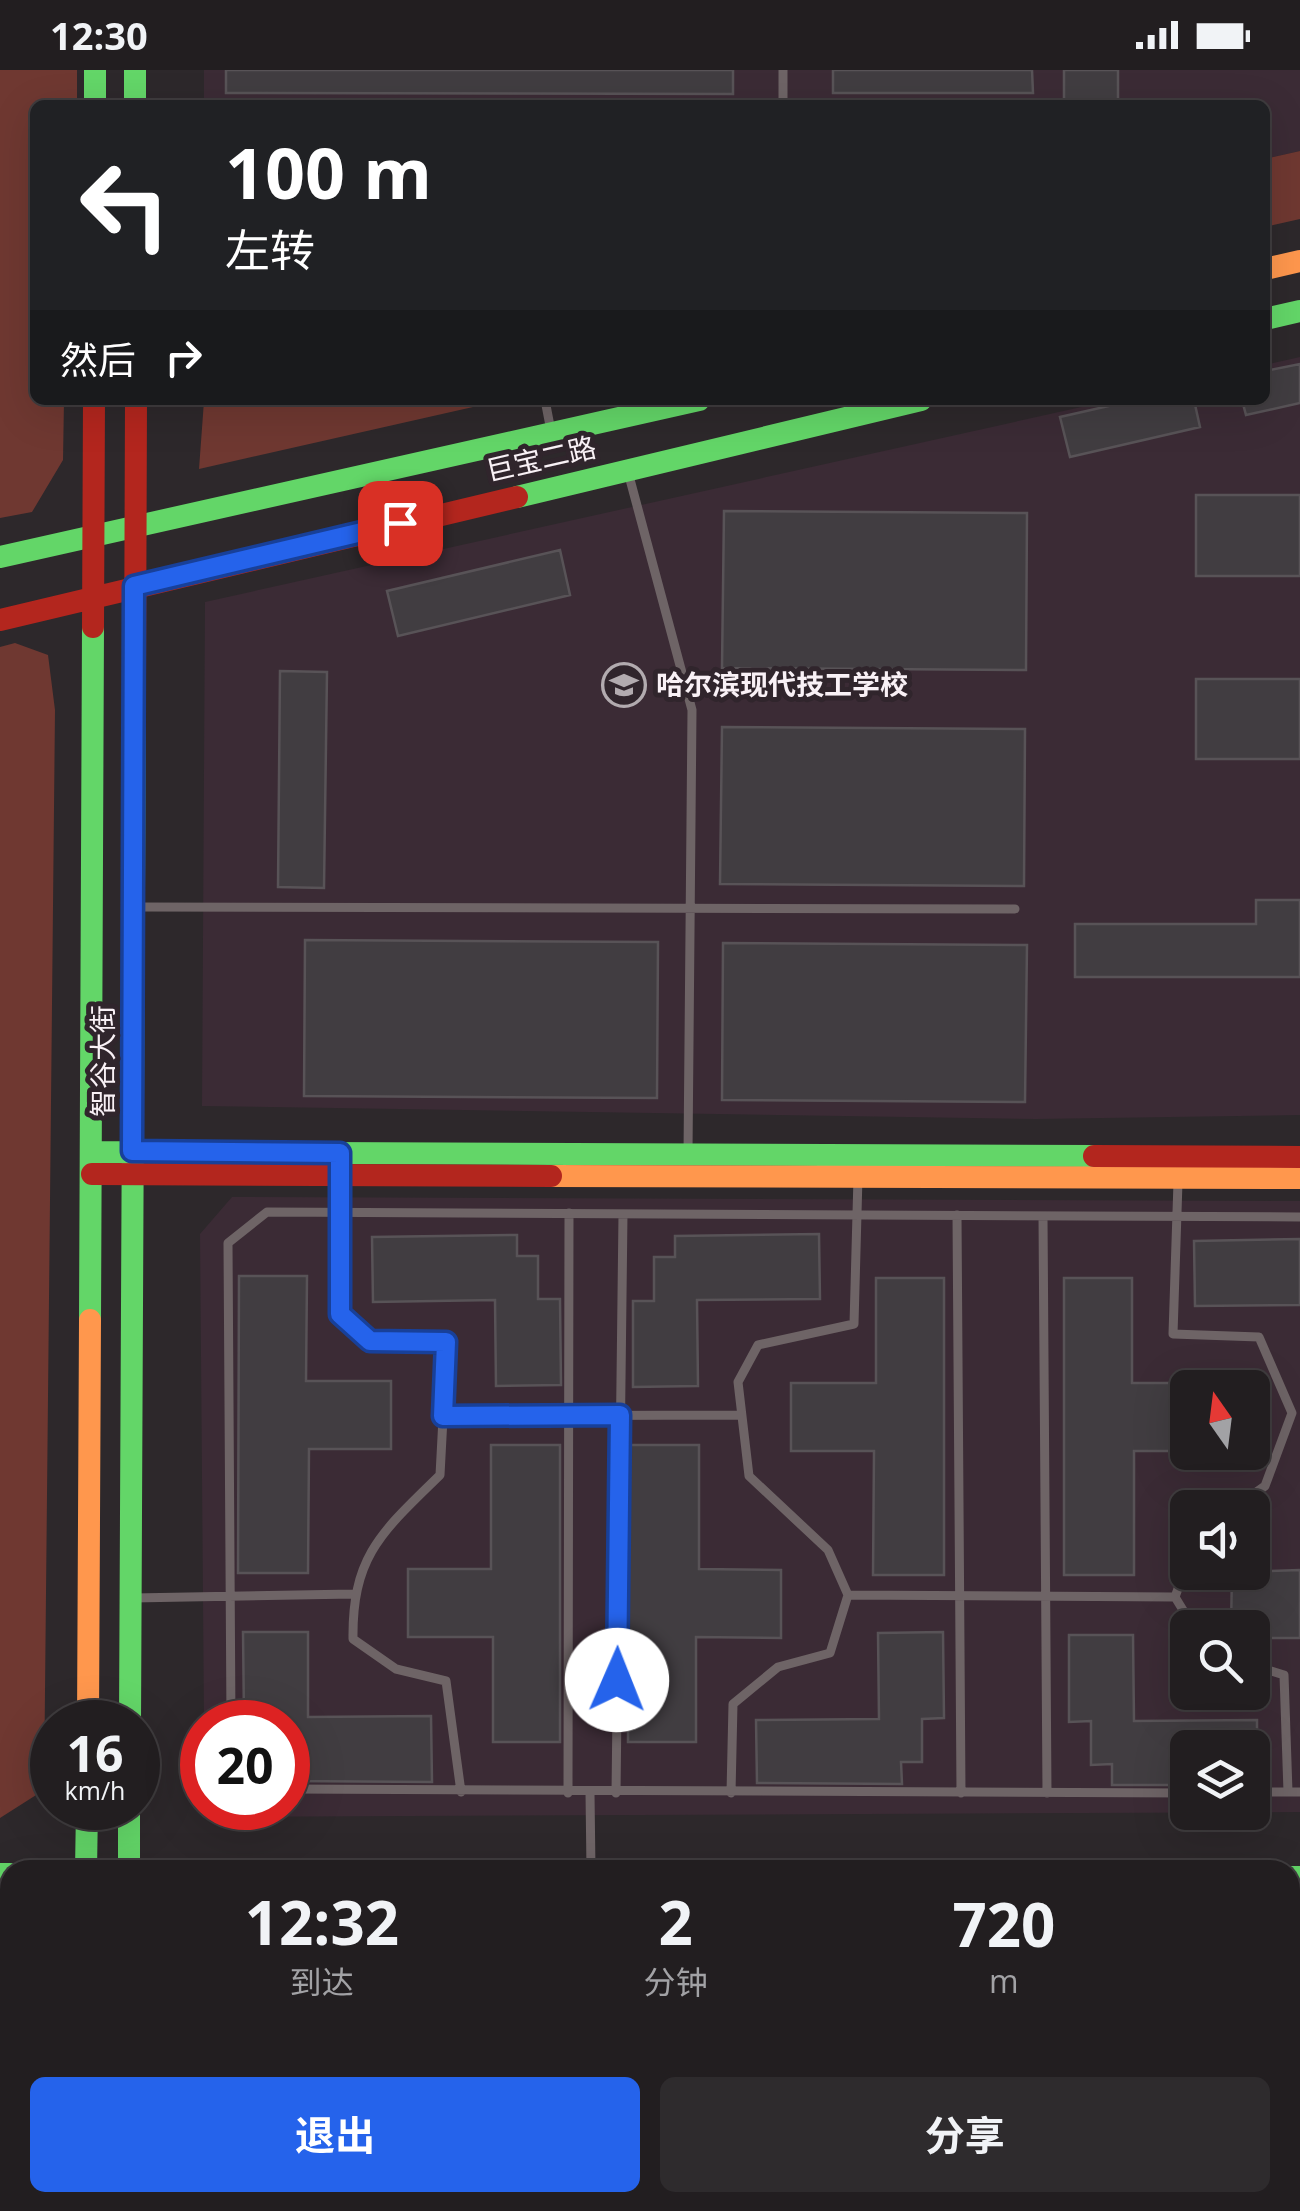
<!DOCTYPE html>
<html lang="zh">
<meta charset="utf-8">
<style>
body{margin:0;font-family:"Open Sans","Noto Sans SC",sans-serif;background:#2e2b2d;color:#f1f3f6;height:100vh;display:flex;flex-direction:column;font-size:38px;white-space:nowrap}
*{box-sizing:border-box;margin:0}
p{font-size:32px;color:#a2a2a5}
.icon{flex:none;width:55px;height:55px;fill:none;stroke:currentColor;stroke-width:2;stroke-linecap:round;stroke-linejoin:round}
.map{position:relative;flex:1;overflow:hidden}
.panel{position:absolute;left:0px;top:1790px;width:1300px;height:352px;display:flex;flex-direction:column;background:#221e20;border-radius:30px 30px 0 0;box-shadow:0 10px 40px #0002,0 0 0 2px #3f3c3e}
.panel>*{flex:none}
.guide{position:absolute;left:30px;top:30px;width:1240px;height:305px;border-radius:15px;box-shadow:0 10px 40px #0002,0 0 0 2px #3f3c3e;background:#202124;color:#fff;overflow:hidden}
.needle{width:65px;rotate:346deg}
.fabs{position:absolute;left:1170px;top:1300px;display:grid;gap:20px}
.fabs a{display:grid;place-items:center;width:100px;height:100px;border-radius:15px;background:#221e20;box-shadow:0 10px 40px #0002,0 0 0 2px #3f3c3e;font-size:50px}
.speed{position:absolute;left:30px;top:1630px;display:flex;gap:20px;font-size:50px;font-weight:700;text-align:center}
.speed>*{display:grid;place-content:center;width:130px;height:130px;border-radius:50%;background:#221e20;box-shadow:0 10px 40px #0002,0 0 0 2px #3f3c3e;line-height:1}
.speed small{font-size:25px;font-weight:400}
.speed .limit{border:15px solid #d22;background:#fff;color:#111}
.pin{position:absolute;display:grid;place-items:center;width:85px;height:85px;color:#fff;margin:-42px;border-radius:20px;box-shadow:0 5px 15px #0006}
.me{position:absolute;width:110px;margin:-55px;rotate:1deg;stroke-linejoin:round;filter:drop-shadow(0 0 8px #0008)}
.turn{display:flex;align-items:center;gap:35px;height:210px;padding:0 30px;font-size:45px}
.turn .icon{width:130px;height:130px;stroke-width:2.5}
.turn b{display:block;font-size:70px;line-height:85px}
.then{display:flex;align-items:center;height:95px;padding:0 30px;background:#0003;gap:20px;font-size:38px}
.eta{display:flex;justify-content:space-evenly;align-items:center;height:170px;text-align:center}
.eta b{font-size:60px;font-weight:700;line-height:70px}
.cta{display:flex;gap:20px;margin-top:auto;padding:20px 30px}
.cta a{flex:1;height:115px;border-radius:15px;background:#2563eb;color:#fff;font-size:40px;font-weight:700;line-height:115px;text-align:center}
.cta a+a{background:#2e2b2d;color:#f1f3f6}
.status{display:flex;justify-content:space-between;align-items:center;height:70px;padding:0 50px;background:#221e20;direction:ltr}
.status svg{height:28px;fill:currentColor}
.map>svg:first-child{display:block}
.built{fill:#3b2b35;fill-rule:evenodd}
.green{fill:#6f3831}
.building{fill:#413d41;stroke:#585357;stroke-width:2.5}
.lines{fill:none;stroke-linecap:round;stroke-linejoin:round}
.lane{stroke:#6e6466;stroke-width:9}
.fast{stroke:#63d668;stroke-width:22}
.slow{stroke:#ff974d;stroke-width:22}
.jam{stroke:#b3261e;stroke-width:22}
.route-casing{stroke:#184099;stroke-width:25}
.route{stroke:#2563eb;stroke-width:18}
.labels{text-anchor:middle;stroke-width:10;stroke-linejoin:round;paint-order:stroke}
.street-label{font-size:28px;fill:#f9f1f6;stroke:#30252c}
.poi-label{font-size:28px;font-weight:bold;fill:#f9f1f6;stroke:#30252c;text-anchor:start}
</style>
<div class="status"><b>12:30</b><svg viewBox="0 0 49 12"><path d="M0 12V9h3v3zM5 12V6h3v6zM10 12V3h3v9zM15 12V0h3v12zM26 1h20v11H26zM47 4h2v5h-2z"/></svg></div>
<div class="map">
<svg width="1300" height="2141" viewBox="0 0 1300 2141">
<rect width="100%" height="100%" fill="#2d282b"/>
<path class="built" d="M204,0H1300V81L1265,89V35H204Z
M1300,287V1045L1036,1049L202,1036L205,532L1113,330H1265V295Z
M232,1127L1300,1131V1742L204,1747V1738H288V1652H204L200,1164ZM1188,1318H1252V1382H1188ZM1188,1438H1252V1502H1188ZM1188,1558H1252V1622H1188ZM1188,1678H1252V1742H1188Z
M237,2133L963,2132V2141H237Z"/>
<path class="green" d="M0,0H77V35H35V330H64L63,390L32,442L0,448Z
M1300,81V149L1265,157V89Z
M210,330H504L199,399L204,331Z
M15,573L48,585L55,640L44,1720L0,1748V577Z
M0,1961H10L9,2141H0Z"/>
<path class="building" d="M226,0H733V24L226,23Z
M833,0H1032L1033,23H833Z
M1064,0H1118V35H1064Z
M1300,294V333L1246,345L1242,330H1265V301Z
M1135,330H1194L1200,357L1070,387L1060,347Z
M1196,425H1300V506H1196Z
M724,441L1027,443L1026,600L722,598Z
M560,480L570,525L398,566L387,521Z
M280,601L327,602L324,818L278,817Z
M1196,609H1300V689H1196Z
M722,657L1025,659L1024,816L720,814Z
M1256,830H1300V907H1075V854H1256Z
M305,870L658,872L657,1028L304,1026Z
M723,873L1027,875L1025,1032L722,1030Z
M819,1164L820,1229L697,1230L698,1316L633,1317V1231H654V1187H675V1166Z
M517,1165V1186H538V1229H560L561,1315L496,1316L495,1230L373,1232L372,1167Z
M1300,1169V1235L1195,1236L1194,1171Z
M239,1206H307L306,1311H391V1379H309L308,1503H238Z
M876,1208H944V1505H873L874,1381H791V1313H876Z
M1064,1208H1132V1313H1188V1381H1134V1505H1064Z
M491,1375H560V1672H493V1567H408V1499H491Z
M629,1375H699V1499L781,1500V1568L696,1567V1672H628Z
M1300,1500V1568H1252V1558H1231L1232,1502Z
M243,1562H308V1647L431,1646L432,1712L288,1711V1652L244,1648Z
M943,1562L944,1648L922,1649V1692H901L902,1714L757,1713L756,1650L879,1649L878,1563Z
M1069,1565H1133L1134,1651L1257,1650V1678H1188V1715H1112V1694L1091,1695V1651L1069,1652Z"/>
<g class="lines">
<path class="lane" d="M783,0V35
M545,330L551,361
M628,402L692,640L688,1083
M137,837L1015,839
M340,1106V1244L370,1271L447,1272L440,1405C383,1461 352,1485 353,1569L396,1599L446,1611L461,1722
M1178,1112L1173,1264L1259,1267L1292,1343L1265,1416L1234,1438
M957,1145L961,1723
M1043,1146L1047,1723
M443,1346L741,1345
M1188,1491L1175,1527L1194,1558
M848,1525L1175,1527
M133,1528L353,1524
M1252,1595L1284,1605L1288,1722
M231,1652L228,1173L267,1142L1300,1147
M288,1719L1188,1723
M1252,1722H1300
M568,1723L569,1143
M590,1723L591,1800
M616,1723L623,1144
M731,1723L733,1634L778,1597L830,1583L848,1525L828,1480L749,1406L738,1312L758,1275L854,1254L858,1107"/>
<path class="fast" d="M95,0V35
M135,0V35
M1265,249L1300,241
M517,427L921,330
M0,487L699,330
M92,1082L1094,1086
M90,1250L93,557
M130,1652L135,611
M129,1738V1800
M86,1800L87,1738
M0,1804H10
M1290,1807H1300
M1290,1841H1300
M1290,1889H1300
M0,1891H10
M0,1932H10"/>
<path class="slow" d="M1265,199L1300,191
M551,1106L1300,1108
M88,1652L90,1250
M0,1841H10
M126,2141L127,2132"/>
<path class="jam" d="M0,550L517,427
M93,557L94,330
M135,611L136,330
M1094,1086L1300,1087
M92,1104L551,1106
M1290,1923H1300
M86,2132V2141"/>
</g>
<g class="lines">
<g class="route-casing">
<path id="route" d="M400,453L134,516L132,1081L340,1083V1244L370,1271L446,1272L443,1346L620,1345L617,1610"/>
</g>
<use href="#route" class="route"/>
</g>
<defs>
<g id="school-ring" transform="scale(2.25)"><circle r="9.5" fill="#30252c" stroke="#b2abaf" stroke-width="1.5"/><path d="M0-5L7-2L0 1L-7-2ZM-4 1L0 2.5L4 1V4Q0 6-4 4Z" fill="#b2abaf"/></g>
</defs>
<g fill-rule="evenodd">
<use href="#school-ring" x="624" y="615"/>
</g>
<g class="labels">
<g class="street-label">
<text transform="translate(541 389) rotate(-13)" y="10">巨宝二路</text>
<text transform="translate(103 991) rotate(-90)" y="10">智谷大街</text>
</g>
<g class="poi-label">
<text x="656" y="625">哈尔滨现代技工学校</text>
</g>
</g>
</svg>
<div class="fabs">
<a><svg class="needle" viewBox="-14 -14 28 28"><path d="M0-13l5 13h-10z" fill="#e53935"/><path d="M0 13l5-13h-10z" fill="#a2a2a5"/></svg></a>
<a><svg class="icon" aria-label="sound" viewBox="0 0 24 24"><path d="M4 9h4l5-4v14l-5-4H4zM17 9q2 3 0 6"/></svg></a>
<a><svg class="icon" aria-label="search" viewBox="0 0 24 24"><circle cx="10" cy="10" r="6"/><path d="M15 15l6 6"/></svg></a>
<a><svg class="icon" aria-label="layers" viewBox="0 0 24 24"><path d="M12 4l9 5-9 5-9-5zM3 14l9 5 9-5"/></svg></a>
</div>
<div class="speed"><div>16<small>km/h</small></div><div class="limit">20</div></div>
<div class="pin" style="left:400px;top:453px;background:#d93025"><svg class="icon" aria-label="arrive" viewBox="0 0 24 24"><path d="M6 21V4h12l-3 4 3 4H6"/></svg></div>
<svg class="me" style="left:617px;top:1610px" viewBox="-20 -20 40 40"><circle r="19" fill="#fff"/><path d="M0-13L10 11 0 6-10 11z" fill="#2563eb"/></svg>
<div class="guide">
<div class="turn"><svg class="icon" aria-label="left" viewBox="0 0 24 24"><path d="M17 20v-9H6M10 6l-5 5 5 5"/></svg><div><b>100 m</b>左转</div></div>
<div class="then">然后<svg class="icon" aria-label="right" viewBox="0 0 24 24"><path d="M7 20v-9h11M14 6l5 5-5 5"/></svg></div>
</div>
<section class="panel">
<div class="eta">
<div><b>12:32</b><p>到达</p></div>
<div><b>2</b><p>分钟</p></div>
<div><b>720</b><p>m</p></div>
</div>
<div class="cta"><a>退出</a><a>分享</a></div>
</section>
</div>
